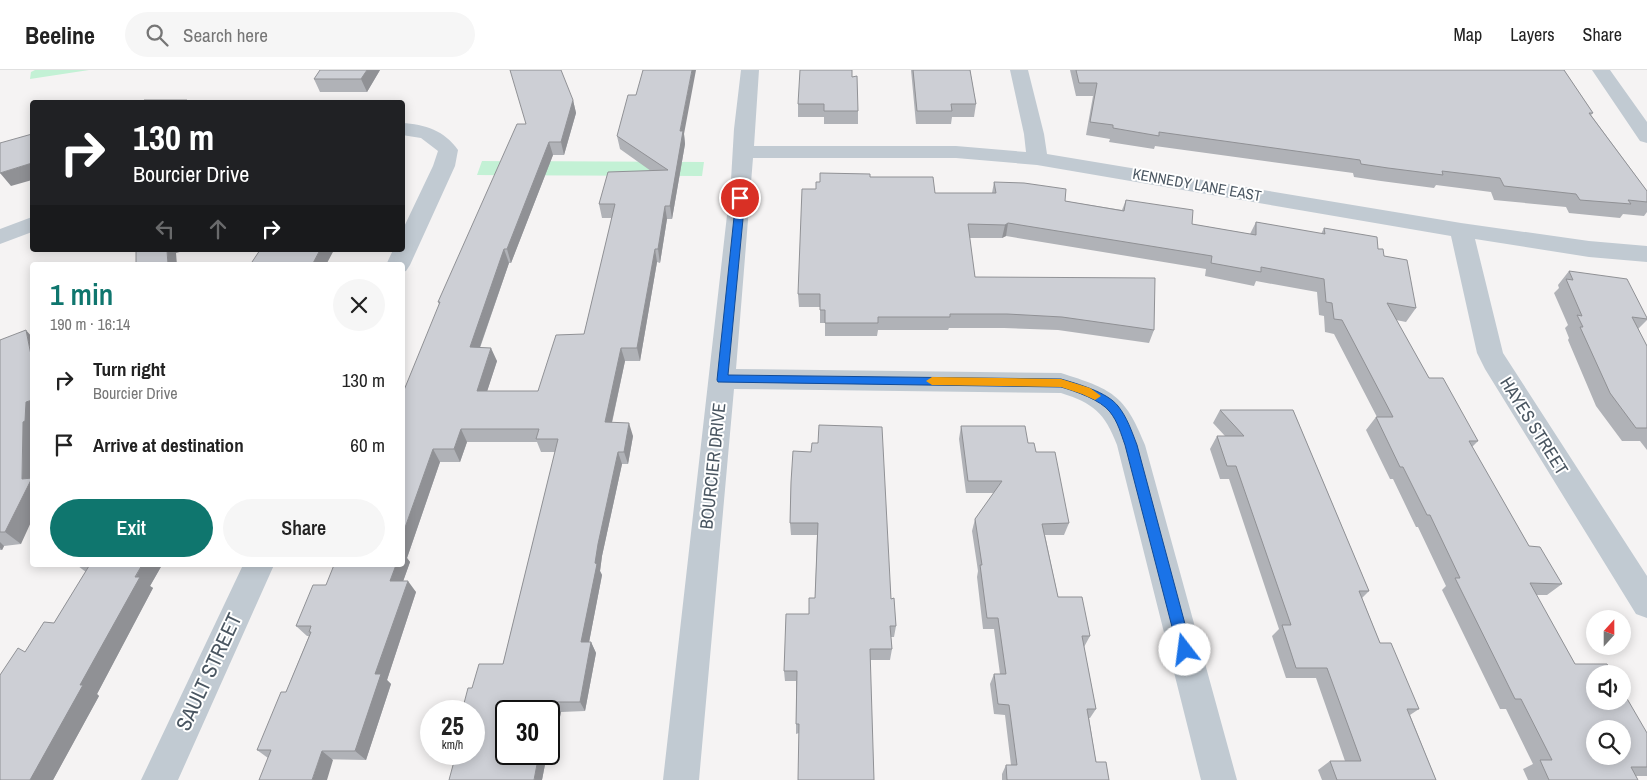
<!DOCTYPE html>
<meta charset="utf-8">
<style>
body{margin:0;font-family:"Archivo Narrow",sans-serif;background:#f6f6f6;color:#222;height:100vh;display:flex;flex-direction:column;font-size:19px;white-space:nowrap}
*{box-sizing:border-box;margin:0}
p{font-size:16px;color:#767676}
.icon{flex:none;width:28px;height:28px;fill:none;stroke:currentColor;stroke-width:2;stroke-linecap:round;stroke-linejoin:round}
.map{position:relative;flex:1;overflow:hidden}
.details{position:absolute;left:30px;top:192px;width:375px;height:305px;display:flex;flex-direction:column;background:#fff;border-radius:5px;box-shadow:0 2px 12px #0003}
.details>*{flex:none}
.banner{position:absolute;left:30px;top:30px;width:375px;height:152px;border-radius:5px;box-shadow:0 2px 12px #0003;background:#202124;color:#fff;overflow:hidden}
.needle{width:32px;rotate:21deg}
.buttons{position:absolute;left:1586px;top:540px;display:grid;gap:10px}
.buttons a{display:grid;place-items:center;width:45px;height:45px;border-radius:50%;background:#fff;box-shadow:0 2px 12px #0003;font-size:25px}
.speed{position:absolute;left:420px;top:630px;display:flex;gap:10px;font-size:25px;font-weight:700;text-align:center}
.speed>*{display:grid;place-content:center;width:65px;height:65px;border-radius:50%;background:#fff;box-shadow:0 2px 12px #0003;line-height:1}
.speed small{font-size:12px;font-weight:400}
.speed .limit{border:2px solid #111;border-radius:8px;background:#fff;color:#111}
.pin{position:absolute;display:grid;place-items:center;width:42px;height:42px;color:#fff;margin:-21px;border:2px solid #fff;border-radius:50%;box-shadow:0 1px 5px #0007}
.me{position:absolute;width:55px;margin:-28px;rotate:345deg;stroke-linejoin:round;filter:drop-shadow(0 0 4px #0008)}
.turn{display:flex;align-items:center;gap:18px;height:105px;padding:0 20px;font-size:22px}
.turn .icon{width:65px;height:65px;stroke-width:2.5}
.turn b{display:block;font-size:35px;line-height:42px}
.lanes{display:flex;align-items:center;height:48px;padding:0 20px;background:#0003;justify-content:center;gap:25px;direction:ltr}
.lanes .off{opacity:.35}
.round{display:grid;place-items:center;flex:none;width:52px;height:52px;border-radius:26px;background:#f6f6f6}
.summary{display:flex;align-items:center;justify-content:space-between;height:85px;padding:0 20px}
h1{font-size:30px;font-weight:600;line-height:38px;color:#0f766e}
.button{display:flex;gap:10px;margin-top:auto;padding:10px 20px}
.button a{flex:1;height:58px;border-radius:30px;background:#0f766e;color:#fff;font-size:20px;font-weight:600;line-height:58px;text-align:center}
.button a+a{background:#f6f6f6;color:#222}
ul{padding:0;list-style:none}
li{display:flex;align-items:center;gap:15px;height:65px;padding:0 20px}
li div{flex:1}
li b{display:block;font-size:19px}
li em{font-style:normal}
header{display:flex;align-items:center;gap:30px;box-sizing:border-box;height:70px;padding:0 25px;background:#fff;border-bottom:1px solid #e0e0e0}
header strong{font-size:24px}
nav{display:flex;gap:28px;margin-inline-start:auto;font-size:18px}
.search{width:350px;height:45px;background:#f6f6f6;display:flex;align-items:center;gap:12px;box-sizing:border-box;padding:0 18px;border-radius:28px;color:#767676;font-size:19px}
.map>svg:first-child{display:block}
.green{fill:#c3f1d5}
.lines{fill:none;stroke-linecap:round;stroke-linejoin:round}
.street{fill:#c1cad2;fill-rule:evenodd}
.wall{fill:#b0b2b7}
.shaded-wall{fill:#909195}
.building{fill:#cdcfd5;stroke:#909195;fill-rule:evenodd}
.route{fill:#1a73e8;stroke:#114b97}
.slow{fill:#f59e0b}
.labels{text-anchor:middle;stroke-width:4;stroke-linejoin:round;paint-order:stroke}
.far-street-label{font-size:15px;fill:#4a5661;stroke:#fff}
.street-label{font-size:18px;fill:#4a5661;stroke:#fff}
.near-street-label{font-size:21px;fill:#4a5661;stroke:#fff}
</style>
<header>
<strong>Beeline</strong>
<div class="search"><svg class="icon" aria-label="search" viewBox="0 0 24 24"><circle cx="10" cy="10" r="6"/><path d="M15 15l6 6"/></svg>Search here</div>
<nav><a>Map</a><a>Layers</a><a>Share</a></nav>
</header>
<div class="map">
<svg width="1647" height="710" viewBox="0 0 1647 710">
<rect width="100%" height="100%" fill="#f5f3f3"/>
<path class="green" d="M35,0H89L30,9L31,2Z
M482,91L704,92L702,106L477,105Z"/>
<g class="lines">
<path class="street" d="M741,0H759L754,76H956L1026,82L1024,64L1010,0H1028L1044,64L1047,84L1461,153L1589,171L1647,176V192L1589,187L1475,169L1503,283L1647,506V548L1636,544L1485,299L1477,283L1451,166L1037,95L956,88H753L736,299L1061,303C1111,319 1125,324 1145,375L1237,710H1201L1117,375C1105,343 1093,333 1061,323L734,319L699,710H663L731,110L734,59Z
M1592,0H1610L1647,52V73L1640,71Z
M402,53C425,54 445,61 458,80L455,96L410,195L406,201L402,202V195H386L393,180H402V161L433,96L438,81L421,68L402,65Z
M32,147V162L0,174V159Z
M243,495H274L178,710H141Z"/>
</g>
<path class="wall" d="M380,0L367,22H320L314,9Z
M911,0H970L976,34L974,47H952L951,54H916Z
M1070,0H1564L1593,43L1591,45L1647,121V142L1644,146L1623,144L1620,148L1569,143L1566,137L1494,130L1491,122L1436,115L1434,118L1381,111L1354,107L1353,103L1155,76L1154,79L1109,72L1110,69L1086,65L1093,26H1076Z
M852,7L858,41V54H824V47H798V34Z
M573,30L576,43L564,85H553L511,193H509L480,278L497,291L487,321H538L584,264L612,148H602L599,134L651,101L620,79L617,66L684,64L685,74L672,149H667L660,193L657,192L640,291H625L612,353L633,366L628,394H622L602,486L600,501L602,505L589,572H591L596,583L585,641L561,642L556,666H550L549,673V641L506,684H547L542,710L456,684L472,618L503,594L555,382H541L537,372H467L460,392H440L407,488L410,492L403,511L416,522L387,610L391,614L366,690L268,688L257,680L286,622L309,566H307L296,556L326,515L402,495L439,234L438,232Z
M870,107L935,123H992L994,112L1065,131L1122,140L1126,130L1192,154L1250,164L1256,152L1321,164L1324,158L1378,179L1384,186L1416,238L1406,252L1396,250L1429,308L1478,371L1472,377L1529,476L1562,514L1547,525H1536L1575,594L1647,663V706H1636L1638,710H1528L1523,699L1533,694L1506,639H1500L1442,520L1446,516L1418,457H1416L1393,409H1390L1366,360L1376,347H1377L1334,264L1325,262L1324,246L1319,245L1317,222L1256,211L1254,216L1205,206L1206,199L1006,166L1002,168H969L975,207L1154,260L1149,273L1058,260L1004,258H949L948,260H878L877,266H825V253H820V237H799L798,224L816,119L820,112Z
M1569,201L1647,248V250L1638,259L1647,276V380L1640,371H1622L1596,336L1568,270L1569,268L1565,258L1568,255L1554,223L1559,218L1558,215Z
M0,270L21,474L4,476L2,480H0Z
M1220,340H1293L1369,521L1362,528L1380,573L1419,639L1410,645L1436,710H1322L1318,700L1330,691H1345L1316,608H1286L1272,566L1279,559L1229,409H1220L1210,379L1217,366H1225L1213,353Z
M961,356L1028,373L1036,382L1069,453L1064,465H1045L1058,527L1090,566L1084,577L1096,639L1090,648H1089L1096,692L1109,710H1002V704L1006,695H1011L1005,645L994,644L990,614L994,604H1000L994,559H983L977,507L978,501L972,461L975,449L994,423H966L959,369Z
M791,412L891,529L896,556L894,567H891L892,579L890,590H870L799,663L796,664V611H785L784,601L809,544L815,528L817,465H791L790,453Z
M162,495L150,516L153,518L97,624L99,626L53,710H0L25,582L54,553L86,502L78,496Z"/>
<path class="shaded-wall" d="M367,0H380L367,22L361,9Z
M692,0H696L684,64L685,74L672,149L670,136L680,61Z
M573,30L576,43L564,85L561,72Z
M549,72L553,85L511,193L507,179Z
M32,93V110L11,116L0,103Z
M665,136L667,149L660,193L658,179Z
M1008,153L1006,166L1002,168L1005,155Z
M504,179L509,193L475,291L470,277Z
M655,179L657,192L640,291L637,278Z
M167,180H187L176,183L177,195H168Z
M320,180H334L326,195H312Z
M26,260L32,267V290Z
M491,278L497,291L483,334L477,321Z
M621,278L625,291L609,365L605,352Z
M32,330V450L21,474L5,462L22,409L23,352L26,332Z
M629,353L633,366L628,394L624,382Z
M461,359L467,372L460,392L454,379Z
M433,379L440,392L407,488L410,492L399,523L390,511L396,495H402V466Z
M618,382L622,394L602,486L600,501L602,505L587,583L581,572L598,474Z
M0,472L4,476L2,480L0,478Z
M142,495H162L150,516L153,518L97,624L99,626L53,710H30Z
M408,511L416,522L387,610L391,614L366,690L355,681L375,604Z
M591,572L596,583L585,641L580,632Z
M555,632L561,642L556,666L550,656Z
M322,681L333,690L327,710H312Z
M539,684H547L542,710H534Z"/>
<path class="building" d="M320,0H367L361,9H314Z
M510,0H561L573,30L561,72H549L507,179H504L470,277L491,278L477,321H538L556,265L584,264L615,134H599L608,102L668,100L617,66L628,25H636L643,0H692L680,61H683L670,136H665L658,179H655L637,278H621L605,352L629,353L624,382H618L598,474L595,493L597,494L581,572H591L580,632H555L550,656H549V641H506V684H539L534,710H449L456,684H474V641H462L468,618H472L479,594H503L558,369H536L539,359H461L454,379H433L402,466V325L440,232H438L517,54H526Z
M800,0H852V7L857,6L858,41H824V34H798Z
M913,0H970L976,34H951L952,41H917Z
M1076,0H1564L1593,43H1589L1647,121V132L1628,130L1631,134L1580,130L1576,124L1504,116L1500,108L1442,101L1443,105L1388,98L1361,94L1360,90L1159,62V66L1113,58V55L1090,52L1097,13H1079Z
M144,30H187L185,32H142Z
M32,64V93L0,103V73Z
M820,103L870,104V107H933L935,123H996L994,112L1024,113L1066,119L1065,131L1124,141L1126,130L1193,140L1192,154L1256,165V152L1325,164L1324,158L1377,167L1378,179H1383L1384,186L1407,190L1416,238L1387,233L1429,308H1443L1478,371H1469L1529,476L1540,477L1562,514L1530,513L1575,594H1607L1613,604H1595V631H1622V620L1647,663V697H1631L1638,710H1549L1540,690H1552L1521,629H1515L1455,508H1460L1430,445H1427L1403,397H1400L1376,347H1393L1342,250L1334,249L1332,233L1326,232L1324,209L1261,197V202L1211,193L1212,186L1008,153L1005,155L968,154L975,207L1155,208L1154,260L1062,247L1007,244H950V247H878V253H825V240H820V224H798L802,119H816V112H820ZM1595,659H1622V686H1595Z
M136,180H167L168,195H136Z
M260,180H320L312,195H250Z
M1569,201L1627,209L1647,248V249L1632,247L1647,276V358H1636L1610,323L1580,257H1583L1577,245L1582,246L1566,209L1573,210Z
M26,260L32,290V330L26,332L25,351L23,352L22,409L32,408L5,462H0V270Z
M1220,340H1293L1369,521H1359L1380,573H1391L1419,639H1407L1436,710H1337L1330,691H1361L1327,598H1296L1282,555H1291L1236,396H1227L1217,366H1244Z
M819,355L882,357L891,529L894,528L896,556H890L892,579H870L874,710H798L799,654H796L797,601H784L786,544H809V528H815L818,453H790L791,412L793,381L811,382L812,373H818Z
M961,356H1025L1028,373H1034L1036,382H1055L1069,453L1042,454L1058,527H1082L1090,566H1082L1096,639H1087L1096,692H1106L1109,710H1007L1006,695H1017L1009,635L998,634L994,604H1006L998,548H987L980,495H982L975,449L1002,411H968Z
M79,495H142L135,507H140L80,615H83L30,710H0V605L18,578L25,582L44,552L54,553L89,496H78Z
M334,495H396L390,511H408L375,604H381L355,681H322L312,710H259L271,680H257L281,622H286L311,562H309L311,556H296L313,515H326Z"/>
<path class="route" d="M740,125L745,128L728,305L1061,309C1078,314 1107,322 1118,336C1127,347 1132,362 1137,375L1192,580L1190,584L1185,586L1180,584L1178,580L1125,375C1121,364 1118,352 1110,342C1101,330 1075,321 1061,317L718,312L717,310L736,128Z"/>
<path class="slow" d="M932,307L1061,309L1090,318L1101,326L1095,330L1082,324L1061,317L932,315L926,311Z"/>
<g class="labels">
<g class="far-street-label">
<text transform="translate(1197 115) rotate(10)" y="5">KENNEDY LANE EAST</text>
</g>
<g class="street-label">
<text transform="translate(1534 356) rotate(58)" y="6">HAYES STREET</text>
<text transform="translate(713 396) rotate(-84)" y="6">BOURCIER DRIVE</text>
</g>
<g class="near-street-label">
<text transform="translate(209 602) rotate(-65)" y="7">SAULT STREET</text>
</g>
</g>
</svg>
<div class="buttons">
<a><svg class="needle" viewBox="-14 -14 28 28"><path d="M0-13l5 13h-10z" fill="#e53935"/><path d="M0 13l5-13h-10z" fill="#767676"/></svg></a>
<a><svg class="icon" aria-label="sound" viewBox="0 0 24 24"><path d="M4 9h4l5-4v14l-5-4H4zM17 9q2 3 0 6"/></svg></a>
<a><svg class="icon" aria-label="search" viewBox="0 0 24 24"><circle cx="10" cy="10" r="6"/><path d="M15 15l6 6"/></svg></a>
</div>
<div class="speed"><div>25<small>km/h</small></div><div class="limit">30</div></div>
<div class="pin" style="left:740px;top:128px;background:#d93025"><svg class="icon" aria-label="arrive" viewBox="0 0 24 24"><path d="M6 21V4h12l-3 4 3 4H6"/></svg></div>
<svg class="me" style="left:1185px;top:580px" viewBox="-20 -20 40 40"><circle r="19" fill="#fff"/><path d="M0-13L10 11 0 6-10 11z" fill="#1a73e8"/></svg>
<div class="banner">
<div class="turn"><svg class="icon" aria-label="right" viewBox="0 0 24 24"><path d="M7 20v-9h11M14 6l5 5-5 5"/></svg><div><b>130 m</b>Bourcier Drive</div></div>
<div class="lanes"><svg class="icon off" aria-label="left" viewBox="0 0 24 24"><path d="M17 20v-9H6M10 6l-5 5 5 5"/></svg><svg class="icon off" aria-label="ahead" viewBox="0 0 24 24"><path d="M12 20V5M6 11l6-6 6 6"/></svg><svg class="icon" aria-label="right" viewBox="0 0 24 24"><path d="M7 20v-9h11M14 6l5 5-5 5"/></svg></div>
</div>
<section class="details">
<div class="summary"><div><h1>1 min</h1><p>190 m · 16:14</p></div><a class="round"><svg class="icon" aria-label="close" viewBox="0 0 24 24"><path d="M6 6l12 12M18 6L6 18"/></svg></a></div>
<ul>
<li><svg class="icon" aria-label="right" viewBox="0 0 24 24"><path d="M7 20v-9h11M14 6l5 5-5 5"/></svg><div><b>Turn right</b><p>Bourcier Drive</p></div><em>130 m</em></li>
<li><svg class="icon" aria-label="arrive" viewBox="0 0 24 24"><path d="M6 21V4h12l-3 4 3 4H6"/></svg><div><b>Arrive at destination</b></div><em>60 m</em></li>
</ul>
<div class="button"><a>Exit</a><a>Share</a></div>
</section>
</div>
